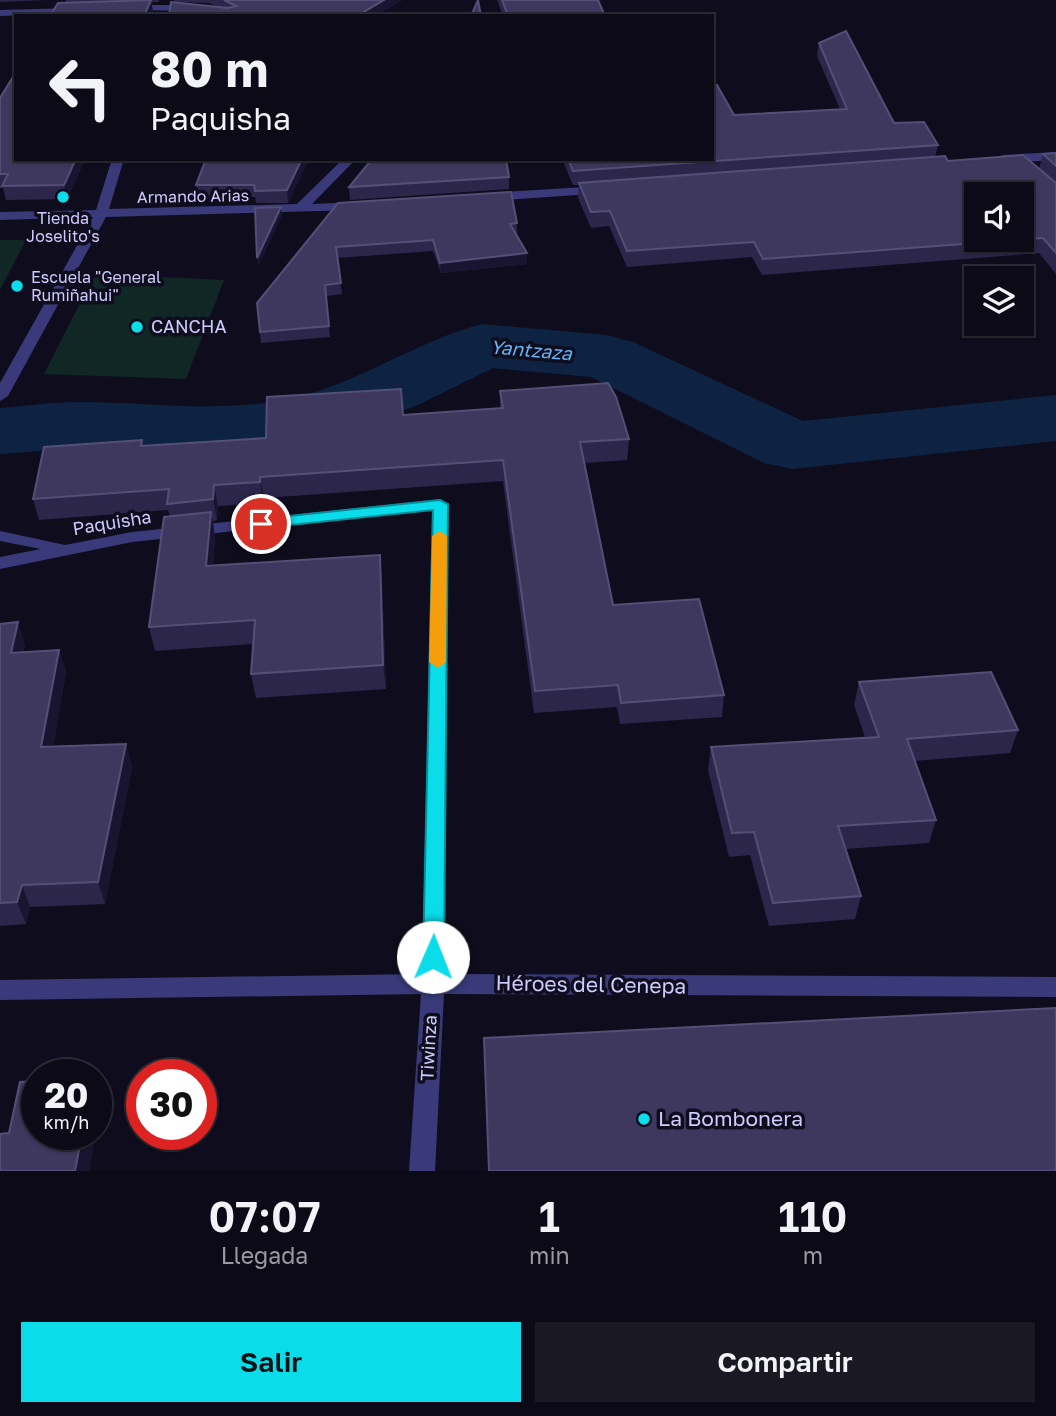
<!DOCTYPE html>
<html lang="es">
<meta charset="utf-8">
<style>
body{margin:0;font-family:"Golos Text",sans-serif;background:#191823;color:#f1f3f6;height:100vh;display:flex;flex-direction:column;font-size:26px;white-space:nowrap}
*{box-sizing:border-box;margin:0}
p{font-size:23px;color:#9a9aa1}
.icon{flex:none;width:38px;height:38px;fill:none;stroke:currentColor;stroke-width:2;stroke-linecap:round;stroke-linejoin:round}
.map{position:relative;height:1171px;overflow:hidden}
.side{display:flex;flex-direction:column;background:#0b0a16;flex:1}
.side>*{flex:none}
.banner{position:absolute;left:14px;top:14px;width:700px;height:147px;border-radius:0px;box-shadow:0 2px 5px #0004,0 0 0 2px #2b2b35;background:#0b0a16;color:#f1f3f6;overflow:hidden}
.controls{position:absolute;left:964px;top:182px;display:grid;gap:14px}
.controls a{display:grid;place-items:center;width:70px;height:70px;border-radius:0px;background:#0b0a16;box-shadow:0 2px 5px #0004,0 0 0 2px #2b2b35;font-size:35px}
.speed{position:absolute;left:21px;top:1059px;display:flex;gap:14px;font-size:35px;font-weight:700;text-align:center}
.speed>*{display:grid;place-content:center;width:91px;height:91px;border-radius:50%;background:#0b0a16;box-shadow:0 2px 5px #0004,0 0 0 2px #2b2b35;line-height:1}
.speed small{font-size:18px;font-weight:400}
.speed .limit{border:10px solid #d22;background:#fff;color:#111}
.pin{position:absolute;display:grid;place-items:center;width:60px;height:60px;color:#fff;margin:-30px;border:4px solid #fff;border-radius:50%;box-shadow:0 2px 7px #0007}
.me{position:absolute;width:77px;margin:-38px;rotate:1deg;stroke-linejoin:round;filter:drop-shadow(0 0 5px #0008)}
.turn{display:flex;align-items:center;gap:24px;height:147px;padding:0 21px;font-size:32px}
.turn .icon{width:91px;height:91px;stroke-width:2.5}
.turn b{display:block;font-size:49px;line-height:60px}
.eta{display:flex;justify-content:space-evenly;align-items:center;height:119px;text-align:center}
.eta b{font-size:42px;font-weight:600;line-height:49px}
.button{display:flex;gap:14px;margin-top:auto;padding:14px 21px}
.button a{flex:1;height:80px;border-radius:0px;background:#0adcea;color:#111;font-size:28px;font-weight:600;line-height:80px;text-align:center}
.button a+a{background:#191823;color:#f1f3f6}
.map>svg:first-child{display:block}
.green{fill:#102725}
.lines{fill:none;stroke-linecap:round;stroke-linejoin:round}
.river{fill:#0e2341;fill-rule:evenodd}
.street{fill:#3a3a7b;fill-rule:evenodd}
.wall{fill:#2c264b}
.shaded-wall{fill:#191531}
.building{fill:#3e385e;stroke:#544f77;stroke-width:2}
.route{fill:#0adcea;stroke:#068f98;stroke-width:2}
.slow{fill:#f59e0b}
.poi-dot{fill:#0adcea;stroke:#0f0d1d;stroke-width:2.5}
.labels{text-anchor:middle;stroke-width:7;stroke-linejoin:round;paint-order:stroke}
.far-street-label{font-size:16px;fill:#cfcbfd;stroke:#0f0d1d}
.far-poi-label{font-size:16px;fill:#cfcbfd;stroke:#0f0d1d}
.poi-label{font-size:18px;fill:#cfcbfd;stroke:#0f0d1d;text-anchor:start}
.street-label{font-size:18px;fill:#cfcbfd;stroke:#0f0d1d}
.water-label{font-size:19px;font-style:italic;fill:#5eb6f8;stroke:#0f0d1d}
.near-street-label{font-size:21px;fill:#cfcbfd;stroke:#0f0d1d}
.near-poi-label{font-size:21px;fill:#cfcbfd;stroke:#0f0d1d;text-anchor:start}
</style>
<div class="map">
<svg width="1056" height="1171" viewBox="0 0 1056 1171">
<rect width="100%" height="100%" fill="#0f0d1d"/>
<path class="green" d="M0,240H26L0,290Z
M95,274L224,280L186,379L44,374Z"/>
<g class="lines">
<path class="river" d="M482,324L607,335L633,342L803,421L1056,395V441L792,469L764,463L591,377L493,368L418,405L331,436L304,443L216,453L78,448L0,454V408C26,406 53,402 80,402C150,402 224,414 293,398C360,383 416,341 482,324Z"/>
<path class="street" d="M126,5H192L197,8L192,11L129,10L124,7Z
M77,8L78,10L73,13L0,16V10Z
M1056,152V160L1003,163L997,159L1003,155Z
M112,159H124L109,209L297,204L343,159H356L312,204L357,202L363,206L357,210L106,217L8,396L0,401V383L93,217L0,220V212L96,210Z
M601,186L607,190L605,193L490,201L484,197L490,193Z
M440,499L448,504L444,974L1056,977V997L444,994L435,1171H409L421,994L0,1000V980L422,974L432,510L132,542L0,569V557L41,549L0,541V531L65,545L132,532Z"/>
</g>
<path class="wall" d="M0,0H47L0,2Z
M66,0H159V2H152L153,13L66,3Z
M174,0H402L376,16L218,7L209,3L174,2Z
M497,0H598L605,16H503Z
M819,43L894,123L938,145L935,157L948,161L1039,169L1043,154L1056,153V274L1039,253L762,275L752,257L627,267L609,226L591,228L578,198L579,185H573L562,159H712L840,109L817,56Z
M0,98L16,159H85L67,199L6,200L3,188H0Z
M206,159H309L288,203H256L255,197H198L196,185Z
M509,177V189L350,200L349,187Z
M338,203L517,223V234L527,264L441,273L433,251L337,258L342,294L326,296L330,337L261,343L257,303Z
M500,391L629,439L627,460L585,463L613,605L724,695L722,717L620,724L617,707L534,713L503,481L264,498L263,503L218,506L217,520L213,521L215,536L213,566L380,555L382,579L386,689L256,698L251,674L253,644L155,651L149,627L170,516L168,510L39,520L33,499L142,440L143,446L266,438L403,415L500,408Z
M0,624L25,645L23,652L59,650L66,672L53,747L126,744L132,767L105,904L30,907L26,924L0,926Z
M859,682L1018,730L1010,753L915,761L936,820L929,843L845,849L861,896L855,919L769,926L750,855L729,857L708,770L711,747L865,737L854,705Z"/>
<path class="shaded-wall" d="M151,0L153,13L152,16H144Z
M384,0H402L376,16H357Z
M76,159H85L67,199L64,185Z
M302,159H309L288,203L287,190Z
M281,207L282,216L258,267L257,258Z
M527,253V264L441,273L440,263Z
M260,477L264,498L263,503L260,482Z
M214,485L218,506L217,520L213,499Z
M211,512L215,536L211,590L206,566Z
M380,555L382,579L386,689L383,665Z
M18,622L25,645L18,676L11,653Z
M59,650L66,672L49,770L41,747Z
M126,744L132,767L105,904L98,882Z
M22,885L30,907L26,924L17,902Z
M96,1088L102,1102L96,1133Z
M82,1134H96L89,1171H75Z"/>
<path class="building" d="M151,0L144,16H50L58,3Z
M224,0H384L357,16H169L171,2L228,8L236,6Z
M478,0L481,16H471Z
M502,0H598L605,16H508Z
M846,31L894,123L924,122L938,145L573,171L568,159H712V85H717L734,115L847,109L819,43Z
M16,72V159H76L64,185L2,186L8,174H0V98Z
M1056,153V166L1043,154Z
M1023,155L1056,183V253L1043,238L1022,239V194H976V240H1017L763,259L754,242L627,251L610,211L591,212L579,183L945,156L948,161Z
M206,159H302L287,190L255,191L254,185H196Z
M372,159H506L509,177L349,187Z
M511,192L517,223L510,224L527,253L440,263L433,240L336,247L341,283L325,285L329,326L260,332L257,303L338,203Z
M281,207L257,258L255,208Z
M608,383L616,397L629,439L580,442L613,605L699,599L724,695L621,703L618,685L535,691L503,460L260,477V482L214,485L213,499L167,504L169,489L33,499L44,447L142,440L141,446L266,438L267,397L401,389L403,415L503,408L500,391Z
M211,512L206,566L380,555L383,665L251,674L255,620L149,627L164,517Z
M18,622L11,653L59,650L41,747L126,744L98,882L22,885L17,902L0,903V624Z
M991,672L1018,730L907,739L936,820L838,826L861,896L773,903L754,832L732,833L711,747L879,737L859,682Z
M1056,1008V1171H489L484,1038Z
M37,1081V1134H82L75,1171H0V1134L9,1133L20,1082Z"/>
<path class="route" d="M440,500L448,504L444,957L441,963L433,966L426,963L423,957L433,510L261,528L253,524L261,519Z"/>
<path class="slow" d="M440,531L447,536L446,662L438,668L429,662L432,536Z"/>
<g class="poi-dot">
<circle cx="63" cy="197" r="7"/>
<circle cx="17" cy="286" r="7"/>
<circle cx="137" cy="327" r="7"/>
<circle cx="644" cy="1119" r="7"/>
</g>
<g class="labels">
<g class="far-street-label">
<text transform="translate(193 196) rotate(-1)" y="6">Armando Arias</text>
</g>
<g class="far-poi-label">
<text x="63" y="224">Tienda<tspan x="63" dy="18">Joselito's</tspan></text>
<text x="31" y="283" text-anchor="start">Escuela "General<tspan x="31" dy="18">Rumiñahui"</tspan></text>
</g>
<g class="poi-label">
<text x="151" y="333">CANCHA</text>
</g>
<g class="street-label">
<text transform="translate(112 523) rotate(-9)" y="6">Paquisha</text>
<text transform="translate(429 1048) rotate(-87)" y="6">Tiwinza</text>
</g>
<g class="water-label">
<text transform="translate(531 350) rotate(5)" y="7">Yantzaza</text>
</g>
<g class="near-street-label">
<text transform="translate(591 985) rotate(1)" y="7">Héroes del Cenepa</text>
</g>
<g class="near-poi-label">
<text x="658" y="1126">La Bombonera</text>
</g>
</g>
</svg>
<div class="controls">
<a><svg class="icon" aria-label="sound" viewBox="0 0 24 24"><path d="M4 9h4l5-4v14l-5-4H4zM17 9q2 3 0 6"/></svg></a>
<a><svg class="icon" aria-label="layers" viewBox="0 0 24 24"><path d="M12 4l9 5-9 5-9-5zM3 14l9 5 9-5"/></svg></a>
</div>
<div class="speed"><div>20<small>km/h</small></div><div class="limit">30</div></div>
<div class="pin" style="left:261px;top:524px;background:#d93025"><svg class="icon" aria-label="arrive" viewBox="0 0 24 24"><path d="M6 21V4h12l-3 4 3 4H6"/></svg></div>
<svg class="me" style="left:433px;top:957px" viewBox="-20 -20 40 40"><circle r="19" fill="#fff"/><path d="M0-13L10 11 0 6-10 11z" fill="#0adcea"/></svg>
<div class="banner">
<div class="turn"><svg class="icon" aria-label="left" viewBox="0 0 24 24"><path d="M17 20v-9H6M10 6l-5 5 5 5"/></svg><div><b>80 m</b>Paquisha</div></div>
</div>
</div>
<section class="side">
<div class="eta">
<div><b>07:07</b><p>Llegada</p></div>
<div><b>1</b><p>min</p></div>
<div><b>110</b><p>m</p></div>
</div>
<div class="button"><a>Salir</a><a>Compartir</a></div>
</section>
